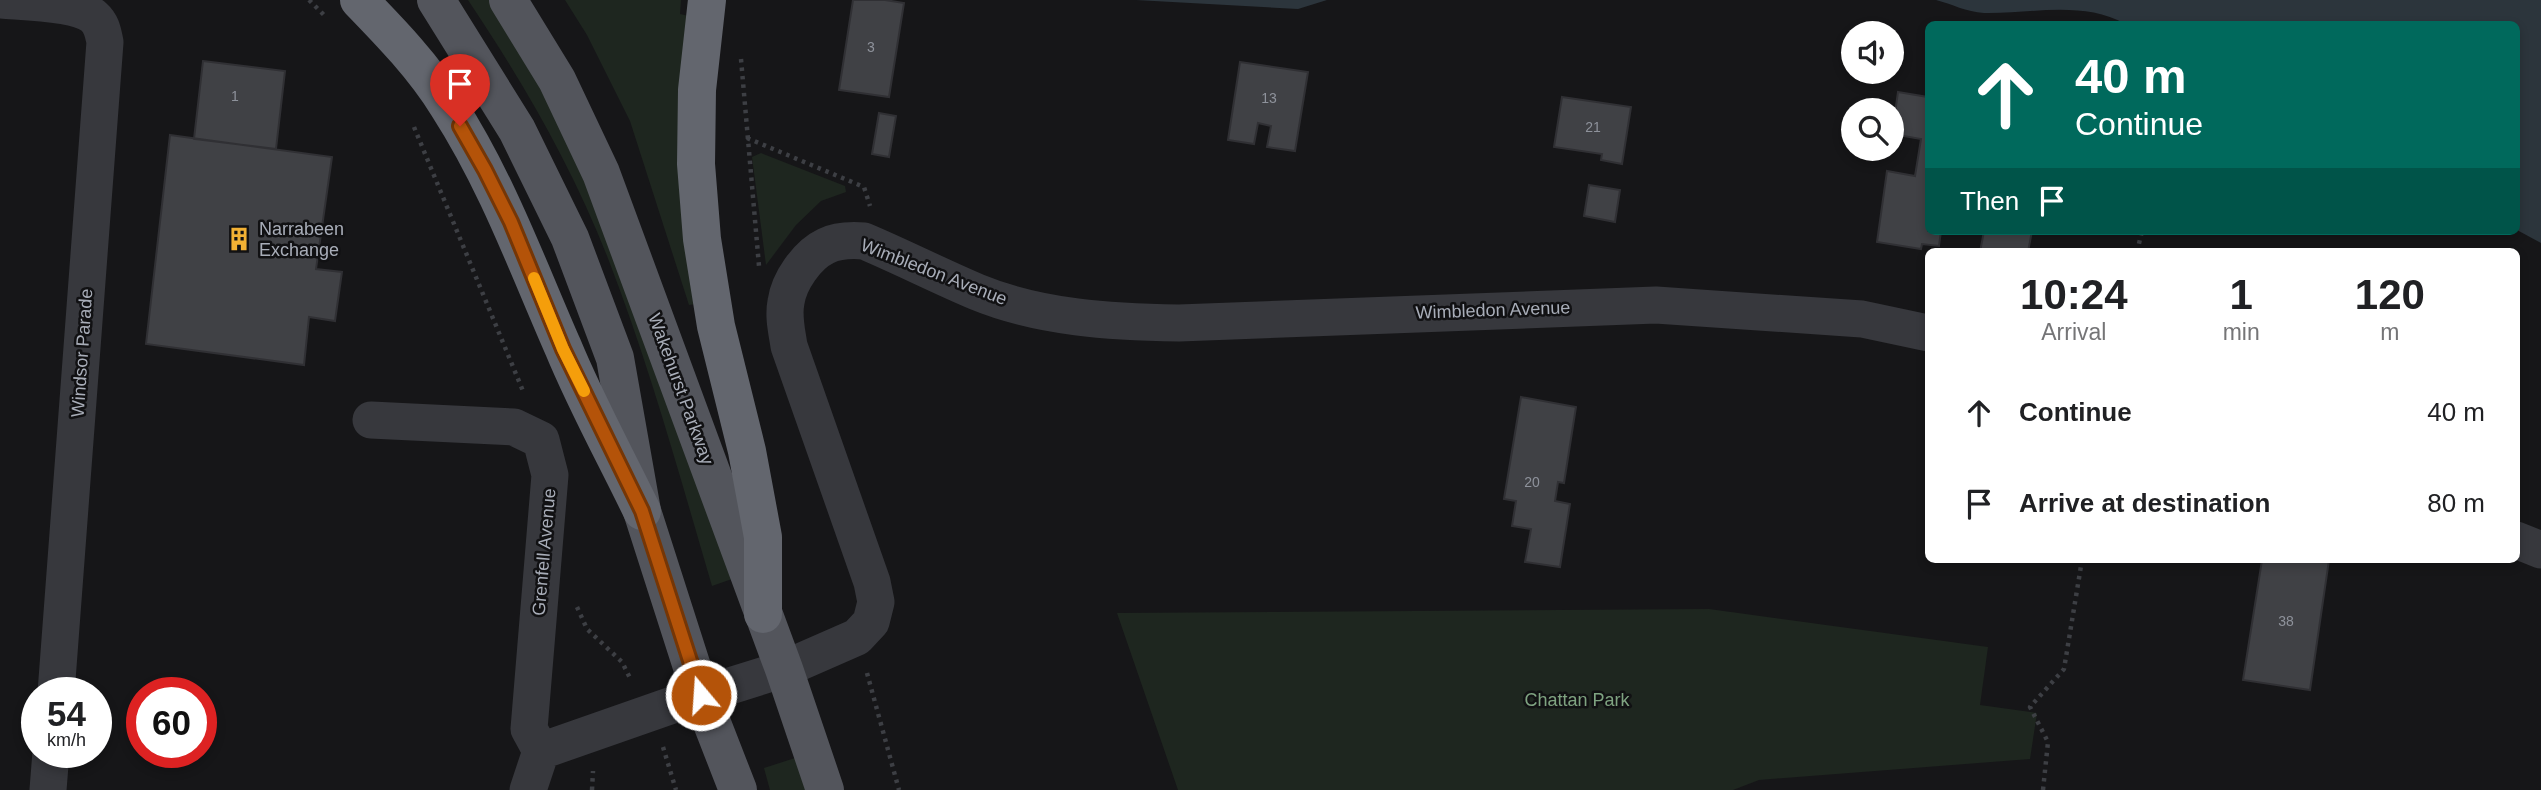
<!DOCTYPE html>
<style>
body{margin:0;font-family:Arial,sans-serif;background:#f6f6f6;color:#202124;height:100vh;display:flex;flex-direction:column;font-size:26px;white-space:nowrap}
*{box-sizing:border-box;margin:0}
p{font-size:23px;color:#757577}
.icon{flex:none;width:38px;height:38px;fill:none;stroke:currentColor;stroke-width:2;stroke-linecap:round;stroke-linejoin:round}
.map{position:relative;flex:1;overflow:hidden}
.drawer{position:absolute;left:1925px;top:248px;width:595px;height:315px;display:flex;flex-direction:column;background:#fff;border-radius:10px;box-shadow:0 4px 10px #0003}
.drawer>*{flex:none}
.guide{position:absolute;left:1925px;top:21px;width:595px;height:214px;border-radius:10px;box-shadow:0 4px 10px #0003;background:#00695c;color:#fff;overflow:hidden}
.controls{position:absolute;left:1841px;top:21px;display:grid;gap:14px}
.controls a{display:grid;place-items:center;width:63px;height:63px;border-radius:50%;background:#fff;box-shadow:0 4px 10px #0003;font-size:35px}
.speed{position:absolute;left:21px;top:677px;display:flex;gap:14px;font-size:35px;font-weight:700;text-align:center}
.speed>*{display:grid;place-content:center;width:91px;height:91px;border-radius:50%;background:#fff;box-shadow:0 4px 10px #0003;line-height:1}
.speed small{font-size:18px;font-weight:400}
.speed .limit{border:10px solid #d22;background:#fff;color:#111}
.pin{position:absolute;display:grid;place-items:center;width:60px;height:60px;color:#fff;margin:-72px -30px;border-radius:50% 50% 50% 0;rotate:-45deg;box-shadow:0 0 7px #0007}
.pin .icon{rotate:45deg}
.me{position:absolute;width:77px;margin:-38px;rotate:342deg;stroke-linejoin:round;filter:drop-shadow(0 0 5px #0008)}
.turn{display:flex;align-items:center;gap:24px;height:147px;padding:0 35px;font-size:32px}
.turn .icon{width:91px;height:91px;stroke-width:2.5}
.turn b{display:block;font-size:49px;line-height:60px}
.then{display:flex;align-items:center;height:66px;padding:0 35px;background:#0003;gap:14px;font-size:26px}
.eta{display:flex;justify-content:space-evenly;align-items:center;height:119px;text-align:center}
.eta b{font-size:42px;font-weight:700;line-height:49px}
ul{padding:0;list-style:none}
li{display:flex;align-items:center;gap:21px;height:91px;padding:0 35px}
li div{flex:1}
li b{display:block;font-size:26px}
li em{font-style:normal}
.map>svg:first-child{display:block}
.green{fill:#1e261f}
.water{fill:#2c353c}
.building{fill:#404145;stroke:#303034;stroke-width:2}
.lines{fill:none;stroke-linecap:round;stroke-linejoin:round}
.path{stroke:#3d3f44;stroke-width:4.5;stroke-dasharray:3.5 5;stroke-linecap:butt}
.minor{stroke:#37383d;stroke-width:37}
.major{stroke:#53555c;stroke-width:38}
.highway{stroke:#63666e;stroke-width:38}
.route-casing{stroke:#753606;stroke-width:18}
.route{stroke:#b45309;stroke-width:12}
.slow{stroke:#f59e0b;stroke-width:12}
.labels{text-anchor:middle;stroke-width:5;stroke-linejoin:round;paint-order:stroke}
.number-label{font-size:14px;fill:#8e929b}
.poi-label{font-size:18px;fill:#a8adb8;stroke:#111113;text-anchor:start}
.street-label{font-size:18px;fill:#a8adb8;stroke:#111113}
.park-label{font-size:18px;fill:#7fa381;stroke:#111113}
</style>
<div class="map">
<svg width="2541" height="790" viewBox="0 0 2541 790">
<rect width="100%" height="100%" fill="#161618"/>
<path class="green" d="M468,0H490L513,33L584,171L732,579L712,586C680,477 650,367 609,261C573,168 523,82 468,0Z
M565,0H681L680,14L689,16L696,304L689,305L630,121L587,35Z
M761,153L845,186L846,192L821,201L796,225L766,265L752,157Z
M1709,609L1988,647L1980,705L2037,713L2030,759L1759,780L1733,790H1178L1117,613Z
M795,758L806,790H770L764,768Z"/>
<path class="water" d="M1136,0H1327L1298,9Z
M1936,0H2541V243L2517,230L2516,24H2125C2083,0 2030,14 1984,13C1966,12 1952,4 1936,0Z"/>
<path class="building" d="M853,0H885L904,3L889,97L839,90Z
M203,61L285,71L276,149L194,139Z
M1240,62L1308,72L1295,151L1267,147L1271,126L1258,123L1254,144L1228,140Z
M1898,92L1928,97V93V231H1941L1939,246L1922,244L1921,249L1877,242L1887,171L1915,176L1921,139L1892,134Z
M1562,97L1631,107L1622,164L1601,160L1602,154L1554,147Z
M879,113L896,116L889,157L872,154Z
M170,135L332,157L316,269L342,272L335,321L309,317L304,365L146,344Z
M1589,185L1620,190L1615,222L1584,216Z
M1984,231H2032L2028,252H1980Z
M1521,397L1576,407L1564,483L1558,482L1555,501L1570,504L1560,567L1525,562L1531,529L1512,526L1516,501L1504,499Z
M2262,560H2329L2310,690L2243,680Z"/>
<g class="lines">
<path class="path" d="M309,0L324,15
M741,59L759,266
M414,127L523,391
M747,138L864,187L870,206
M2137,252L2142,231
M577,607L587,629L622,662L631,680
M867,673L899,790
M663,747L676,790
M592,790L593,771
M2043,790L2048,742L2030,707L2064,669L2082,560"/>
<path class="minor" d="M0,0C23,2 77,2 94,17C102,24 103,33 105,42L56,693
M371,420L514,427L541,440L550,475L529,729L541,751L528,790
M2516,540L2541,550
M541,751L701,695L784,669L857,637L871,622L876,602L872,582L789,346C787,332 783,317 786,302C789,281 807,255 826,246C838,240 851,240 864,241C902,257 939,276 977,292C1040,318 1112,322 1179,323L1656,305L1862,319L1928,333
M48,790L51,752"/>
<path class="major" d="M436,0L517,130L570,238L615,358L642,511L701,695L738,790
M508,0L557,80L601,173L784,669L825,790"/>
<path class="highway" d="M359,0C391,33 424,67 448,106C497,182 527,265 563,347C586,403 616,457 642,511
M707,0L697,90L696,164L702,239L716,326L747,451L763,537V614"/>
</g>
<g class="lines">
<g class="route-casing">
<path id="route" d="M460,126L485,170L511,222L563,349L642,511L701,695"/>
</g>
<use href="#route" class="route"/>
<path class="slow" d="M534,278L563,349L584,391"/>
</g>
<defs>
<g id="building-bare" transform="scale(1.89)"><path d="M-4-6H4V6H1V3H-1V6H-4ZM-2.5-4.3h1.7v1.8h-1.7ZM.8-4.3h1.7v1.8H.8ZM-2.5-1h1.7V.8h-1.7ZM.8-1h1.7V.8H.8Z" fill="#f2b134" stroke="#111113" stroke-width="2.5" paint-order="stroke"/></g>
</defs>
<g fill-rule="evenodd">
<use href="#building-bare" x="239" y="239"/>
</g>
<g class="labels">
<g class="number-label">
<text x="871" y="52">3</text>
<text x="235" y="101">1</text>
<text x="1269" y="103">13</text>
<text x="1593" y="132">21</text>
<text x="1532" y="487">20</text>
<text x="2286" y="626">38</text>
</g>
<g class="poi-label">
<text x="259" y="235">Narrabeen<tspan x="259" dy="21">Exchange</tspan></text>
</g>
<g class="street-label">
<text transform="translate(934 272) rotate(21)" y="6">Wimbledon Avenue</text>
<text transform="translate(1493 310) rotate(-2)" y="6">Wimbledon Avenue</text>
<text transform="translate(82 353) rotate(-86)" y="6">Windsor Parade</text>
<text transform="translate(681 389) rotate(70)" y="6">Wakehurst Parkway</text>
<text transform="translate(544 552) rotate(-85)" y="6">Grenfell Avenue</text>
</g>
<g class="park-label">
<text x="1577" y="706">Chattan Park</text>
</g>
</g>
</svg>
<div class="controls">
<a><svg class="icon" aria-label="sound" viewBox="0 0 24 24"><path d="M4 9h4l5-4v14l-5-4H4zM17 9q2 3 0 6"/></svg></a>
<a><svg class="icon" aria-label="search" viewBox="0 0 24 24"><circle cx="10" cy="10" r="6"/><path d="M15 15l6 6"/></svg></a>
</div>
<div class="speed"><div>54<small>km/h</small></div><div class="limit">60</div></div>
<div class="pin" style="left:460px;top:126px;background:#d93025"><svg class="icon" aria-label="arrive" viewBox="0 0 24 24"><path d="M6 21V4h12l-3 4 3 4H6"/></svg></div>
<svg class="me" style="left:701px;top:695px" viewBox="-20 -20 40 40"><circle r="17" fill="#b45309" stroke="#fff" stroke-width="3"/><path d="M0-11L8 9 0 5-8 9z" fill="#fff"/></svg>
<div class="guide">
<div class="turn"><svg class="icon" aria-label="ahead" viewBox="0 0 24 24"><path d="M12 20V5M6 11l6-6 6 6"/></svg><div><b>40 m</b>Continue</div></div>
<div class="then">Then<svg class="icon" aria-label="arrive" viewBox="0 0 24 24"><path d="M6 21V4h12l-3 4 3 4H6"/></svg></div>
</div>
<section class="drawer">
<div class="eta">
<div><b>10:24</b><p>Arrival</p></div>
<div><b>1</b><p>min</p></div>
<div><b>120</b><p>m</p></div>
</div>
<ul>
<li><svg class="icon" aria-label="ahead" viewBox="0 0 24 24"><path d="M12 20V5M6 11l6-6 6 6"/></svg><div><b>Continue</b></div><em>40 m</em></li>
<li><svg class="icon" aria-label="arrive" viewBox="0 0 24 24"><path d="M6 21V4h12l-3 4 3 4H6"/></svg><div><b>Arrive at destination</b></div><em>80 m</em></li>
</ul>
</section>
</div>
